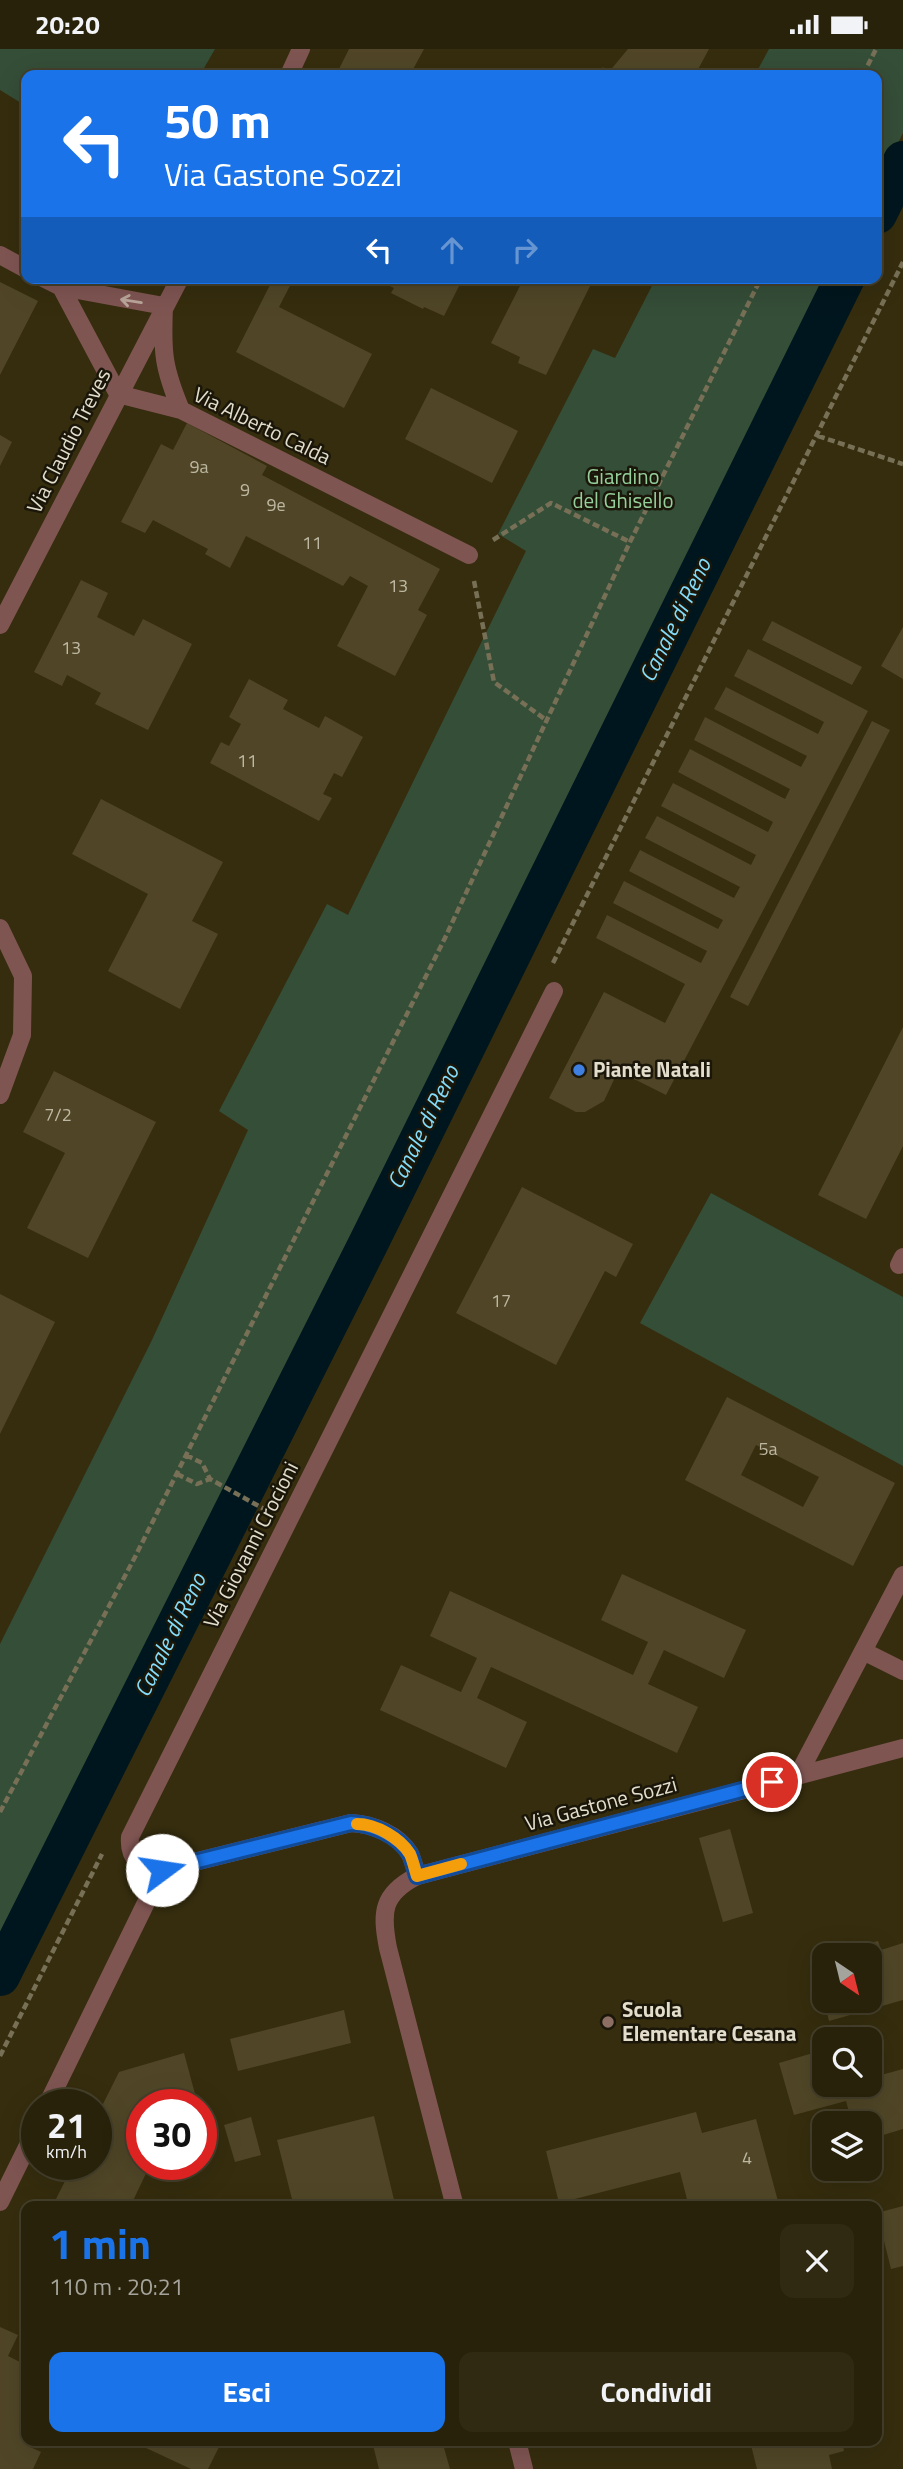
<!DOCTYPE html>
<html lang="it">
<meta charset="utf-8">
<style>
body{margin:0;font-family:"Titillium Web",sans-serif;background:#302a13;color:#f1f3f6;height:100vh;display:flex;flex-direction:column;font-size:26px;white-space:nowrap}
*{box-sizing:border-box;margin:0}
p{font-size:23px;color:#a5a49c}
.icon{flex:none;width:38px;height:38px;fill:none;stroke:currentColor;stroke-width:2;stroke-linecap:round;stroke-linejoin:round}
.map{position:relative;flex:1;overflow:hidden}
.details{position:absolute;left:21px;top:2152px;width:861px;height:245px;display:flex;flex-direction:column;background:#28220a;border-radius:14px;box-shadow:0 7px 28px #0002,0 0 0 2px #443f2b}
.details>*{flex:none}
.hud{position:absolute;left:21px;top:21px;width:861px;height:214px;border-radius:14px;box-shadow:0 7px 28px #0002,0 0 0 2px #443f2b;background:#1a73e8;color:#fff;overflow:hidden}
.needle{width:46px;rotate:145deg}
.fabs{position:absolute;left:812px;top:1894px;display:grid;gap:14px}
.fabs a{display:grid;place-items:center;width:70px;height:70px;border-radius:14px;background:#28220a;box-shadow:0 7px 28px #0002,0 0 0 2px #443f2b;font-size:35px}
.speed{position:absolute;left:21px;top:2040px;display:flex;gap:14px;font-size:35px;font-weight:700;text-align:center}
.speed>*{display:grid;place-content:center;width:91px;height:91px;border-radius:50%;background:#28220a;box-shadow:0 7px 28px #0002,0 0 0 2px #443f2b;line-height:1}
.speed small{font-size:18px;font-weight:400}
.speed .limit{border:10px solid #d22;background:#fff;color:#111}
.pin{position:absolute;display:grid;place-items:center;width:60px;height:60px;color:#fff;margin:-30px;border:4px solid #fff;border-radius:50%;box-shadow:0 2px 7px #0007}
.me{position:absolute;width:77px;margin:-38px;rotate:76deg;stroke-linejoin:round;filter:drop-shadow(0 0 5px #0008)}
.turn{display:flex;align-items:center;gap:24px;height:147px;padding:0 28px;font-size:32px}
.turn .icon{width:91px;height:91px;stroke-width:2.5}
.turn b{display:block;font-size:49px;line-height:60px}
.lanes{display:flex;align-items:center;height:66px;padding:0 28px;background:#0003;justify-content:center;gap:35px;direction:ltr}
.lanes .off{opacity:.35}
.round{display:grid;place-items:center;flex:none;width:74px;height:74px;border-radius:14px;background:#302a13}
.headline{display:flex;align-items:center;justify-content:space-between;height:119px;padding:0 28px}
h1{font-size:42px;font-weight:700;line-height:52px;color:#1a73e8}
.cta{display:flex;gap:14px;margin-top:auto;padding:14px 28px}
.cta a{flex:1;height:80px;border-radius:14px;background:#1a73e8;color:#fff;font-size:28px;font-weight:700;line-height:80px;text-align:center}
.cta a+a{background:#302a13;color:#f1f3f6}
.status{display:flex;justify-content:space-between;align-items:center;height:49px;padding:0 35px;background:#28220a;direction:ltr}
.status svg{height:19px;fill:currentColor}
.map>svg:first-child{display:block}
.green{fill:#354e38}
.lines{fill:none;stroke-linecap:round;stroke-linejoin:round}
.canal{stroke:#00161e;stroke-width:40}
.building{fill:#504627;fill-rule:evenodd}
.path{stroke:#777056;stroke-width:4.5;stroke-dasharray:7 3.5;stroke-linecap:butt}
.minor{stroke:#7f5552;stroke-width:18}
.oneway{stroke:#bba79b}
.route-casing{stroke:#114b97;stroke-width:18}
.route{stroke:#1a73e8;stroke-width:12}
.slow{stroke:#f59e0b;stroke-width:12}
.shop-dot{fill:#3f7fe0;stroke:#1a1609;stroke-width:2.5}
.education-dot{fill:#8d6e63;stroke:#1a1609;stroke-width:2.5}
.labels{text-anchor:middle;stroke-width:5;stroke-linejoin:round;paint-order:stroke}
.number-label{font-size:18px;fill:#beb8a3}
.street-label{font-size:21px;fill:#e3decc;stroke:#1a1609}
.park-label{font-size:21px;fill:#95cf9b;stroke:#1a1609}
.poi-label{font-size:21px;font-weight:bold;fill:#e3decc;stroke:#1a1609;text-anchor:start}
.water-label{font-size:23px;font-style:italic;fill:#83dcf9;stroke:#1a1609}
</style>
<div class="status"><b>20:20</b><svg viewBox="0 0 49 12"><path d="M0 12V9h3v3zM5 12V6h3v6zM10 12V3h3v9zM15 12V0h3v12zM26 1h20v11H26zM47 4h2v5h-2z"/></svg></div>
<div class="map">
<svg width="903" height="2420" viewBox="0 0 903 2420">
<rect width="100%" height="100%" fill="#362d0e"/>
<path class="green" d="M0,0H215L200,26H26V57L0,41Z
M769,0H903V84L877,136V26H755Z
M656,229H830L644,602L0,1906V1595L152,1291L248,1081L219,1062L327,855L348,866L526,502L498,485L593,300L615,309Z
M711,1144L903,1248V1417L640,1274Z"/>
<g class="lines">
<path class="canal" d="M877,165L903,112
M0,1927L368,1195L845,229"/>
</g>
<path class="building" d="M349,0H424L410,26H336Z
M628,0H709L695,26H596L603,18L608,24Z
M266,229H294L279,258L372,305L344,359L236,303L272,232Z
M374,229H463L444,267L424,258L423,260L391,244L394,239Z
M524,229H594L546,326L518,314L520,308L491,294Z
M0,233L38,252L0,326Z
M431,339L518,382L492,434L405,390Z
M187,374L267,417L262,426L440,520L418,561L427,566L395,627L337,597L368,537L350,527L343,537L246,487L230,519L205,505L208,500L153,471L145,484L121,473L161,395L173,401Z
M0,386L12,393L0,417Z
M81,531L108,544L97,568L134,587L143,570L192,595L148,681L95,655L101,644L67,626L62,637L34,623Z
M772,572L862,618L852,636L762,591Z
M903,578V630L881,617Z
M748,600L868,662L666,1046L618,1022L604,1052L585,1063H576L549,1049L604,943L665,974L685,935L596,889L607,866L701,914L707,902L613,854L624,832L718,880L723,871L629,822L640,801L734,849L740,838L645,789L657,767L751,816L756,806L661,757L673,734L768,783L773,773L678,723L690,700L785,750L790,740L694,691L705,668L801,718L807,707L714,660L726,638L818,685L824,673L734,627Z
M249,630L288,651L283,660L319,679L325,667L363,688L342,728L334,724L323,745L332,749L319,772L210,714L221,693L229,697L241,675L229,668Z
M872,672L890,681L748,957L730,948Z
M101,750L223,813L192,872L218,885L180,960L108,922L148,845L72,805Z
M903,978V1097L866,1170L818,1146Z
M54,1022L156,1073L88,1209L27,1179L65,1104L23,1083Z
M522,1138L633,1195L616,1228L605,1222L556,1316L456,1264Z
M0,1245L55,1273L0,1385Z
M727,1348L895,1434L853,1517L685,1431ZM756,1396L819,1428L803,1458L741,1426Z
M622,1525L746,1581L724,1629L664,1601L648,1635L698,1658L677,1704L491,1618L477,1649L527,1673L506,1719L380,1661L401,1616L461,1643L477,1609L430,1587L450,1542L633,1626L648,1593L601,1571Z
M730,1780L753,1864L723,1873L699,1789Z
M878,1892L881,1901L903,1894V1951L829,1972L824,1951H870V1906H838L837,1903Z
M824,1917V1950H823L815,1919Z
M344,1961L351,1994L238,2022L230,1990Z
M184,2004L198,2056H142V2116H150L130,2158H52L73,2116H96V2069L119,2023Z
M813,2004L818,2022L824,2021V2035H840L841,2037L870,2035V2029L903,2020V2080L870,2090V2074H852L846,2052L794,2066L779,2014Z
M696,2063L702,2084L756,2070L779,2156L689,2158L680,2123L559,2154L546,2102Z
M374,2067L395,2155L383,2158H294L277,2091Z
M251,2068L261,2106L235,2113L224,2076Z
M903,2157V2217L891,2220L877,2164Z
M0,2278L18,2286L8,2307L26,2316V2392H30L28,2397L41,2403L33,2420H0Z
M147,2392H222L208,2420H191L144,2398Z
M362,2392H442L450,2420H379L373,2396L364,2398Z
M750,2392H842L844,2402L829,2406L832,2420H757Z"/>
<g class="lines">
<path class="path" d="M863,26L876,0
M818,387L903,415
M493,491L551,454L630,493
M474,532L494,633L546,671
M553,914L903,213
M186,1406L202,1414L210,1430L264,1460
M177,1425L197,1435L210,1430
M0,1763L135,1508L445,889L630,493L761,229
M0,2007L102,1805"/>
<path class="minor" d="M289,26L301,0
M0,206L26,220
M43,229L61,238L118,345L181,361L469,506
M61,238L164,257C162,303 163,318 181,361
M0,576L180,229
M0,879L23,927L22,986L0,1046
M899,1216L903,1208
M863,1602L903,1622
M798,1726L903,1526
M417,1827C415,1820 413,1811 410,1805C398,1785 372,1775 351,1774L162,1821C142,1818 128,1812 130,1788L554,942
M47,2056L162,1821
M0,2153L37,2078
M455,2158L388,1899C381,1863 382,1845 417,1827L903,1699
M517,2392L524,2420"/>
</g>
<defs><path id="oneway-shaft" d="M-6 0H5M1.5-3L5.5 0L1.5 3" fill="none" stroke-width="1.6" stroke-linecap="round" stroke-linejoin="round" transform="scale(1.75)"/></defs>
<use class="oneway" href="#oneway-shaft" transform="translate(131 252) rotate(-171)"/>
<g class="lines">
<g class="route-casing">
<path id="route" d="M162,1821L351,1774C372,1775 398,1786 410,1805C413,1811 415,1821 417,1827L772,1733"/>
</g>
<use href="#route" class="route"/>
<path class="slow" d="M357,1775C376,1775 400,1789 410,1805C413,1812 415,1821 417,1827L461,1815"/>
</g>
<circle class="shop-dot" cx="579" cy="1021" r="7"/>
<circle class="education-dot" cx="608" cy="1973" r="7"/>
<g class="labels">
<g class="number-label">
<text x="199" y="424">9a</text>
<text x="245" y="447">9</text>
<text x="276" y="462">9e</text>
<text x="312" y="500">11</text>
<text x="398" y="543">13</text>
<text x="71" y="605">13</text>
<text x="247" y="718">11</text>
<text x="58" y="1072">7/2</text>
<text x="501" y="1258">17</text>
<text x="768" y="1406">5a</text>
<text x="747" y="2115">4</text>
</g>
<g class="street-label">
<text transform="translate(262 377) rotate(26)" y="7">Via Alberto Calda</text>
<text transform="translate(69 392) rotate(-63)" y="7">Via Claudio Treves</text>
<text transform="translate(251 1496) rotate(-63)" y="7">Via Giovanni Crocioni</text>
<text transform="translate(601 1755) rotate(-15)" y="7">Via Gastone Sozzi</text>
</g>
<g class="park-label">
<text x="623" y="435">Giardino<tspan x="623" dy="24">del Ghisello</tspan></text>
</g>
<g class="poi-label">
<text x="593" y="1028">Piante Natali</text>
<text x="622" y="1968">Scuola<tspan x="622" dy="24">Elementare Cesana</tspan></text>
</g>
<g class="water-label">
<text transform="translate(675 571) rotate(-64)" y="8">Canale di Reno</text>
<text transform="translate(423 1078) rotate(-64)" y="8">Canale di Reno</text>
<text transform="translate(170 1586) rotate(-64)" y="8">Canale di Reno</text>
</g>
</g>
</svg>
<div class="fabs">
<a><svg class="needle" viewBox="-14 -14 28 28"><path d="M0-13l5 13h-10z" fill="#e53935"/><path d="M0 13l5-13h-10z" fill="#a5a49c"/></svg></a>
<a><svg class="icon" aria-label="search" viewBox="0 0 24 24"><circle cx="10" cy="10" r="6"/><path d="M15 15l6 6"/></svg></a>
<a><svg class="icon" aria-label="layers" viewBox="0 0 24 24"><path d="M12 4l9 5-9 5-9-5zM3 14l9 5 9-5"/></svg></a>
</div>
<div class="speed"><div>21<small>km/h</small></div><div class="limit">30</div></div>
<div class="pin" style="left:772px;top:1733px;background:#d93025"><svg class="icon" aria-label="arrive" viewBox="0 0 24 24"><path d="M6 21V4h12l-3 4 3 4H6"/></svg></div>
<svg class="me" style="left:162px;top:1821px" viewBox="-20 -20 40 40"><circle r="19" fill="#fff"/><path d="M0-13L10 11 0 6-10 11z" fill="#1a73e8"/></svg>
<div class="hud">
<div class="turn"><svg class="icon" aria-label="left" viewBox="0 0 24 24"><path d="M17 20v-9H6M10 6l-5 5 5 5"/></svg><div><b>50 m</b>Via Gastone Sozzi</div></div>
<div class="lanes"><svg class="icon" aria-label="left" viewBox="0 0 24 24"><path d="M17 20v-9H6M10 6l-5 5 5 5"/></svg><svg class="icon off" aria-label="ahead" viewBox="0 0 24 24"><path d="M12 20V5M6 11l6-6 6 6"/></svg><svg class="icon off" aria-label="right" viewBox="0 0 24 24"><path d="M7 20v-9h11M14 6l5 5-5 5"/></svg></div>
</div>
<section class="details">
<div class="headline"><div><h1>1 min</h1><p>110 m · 20:21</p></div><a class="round"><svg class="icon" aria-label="close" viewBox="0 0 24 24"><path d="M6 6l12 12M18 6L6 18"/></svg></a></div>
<div class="cta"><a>Esci</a><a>Condividi</a></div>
</section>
</div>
